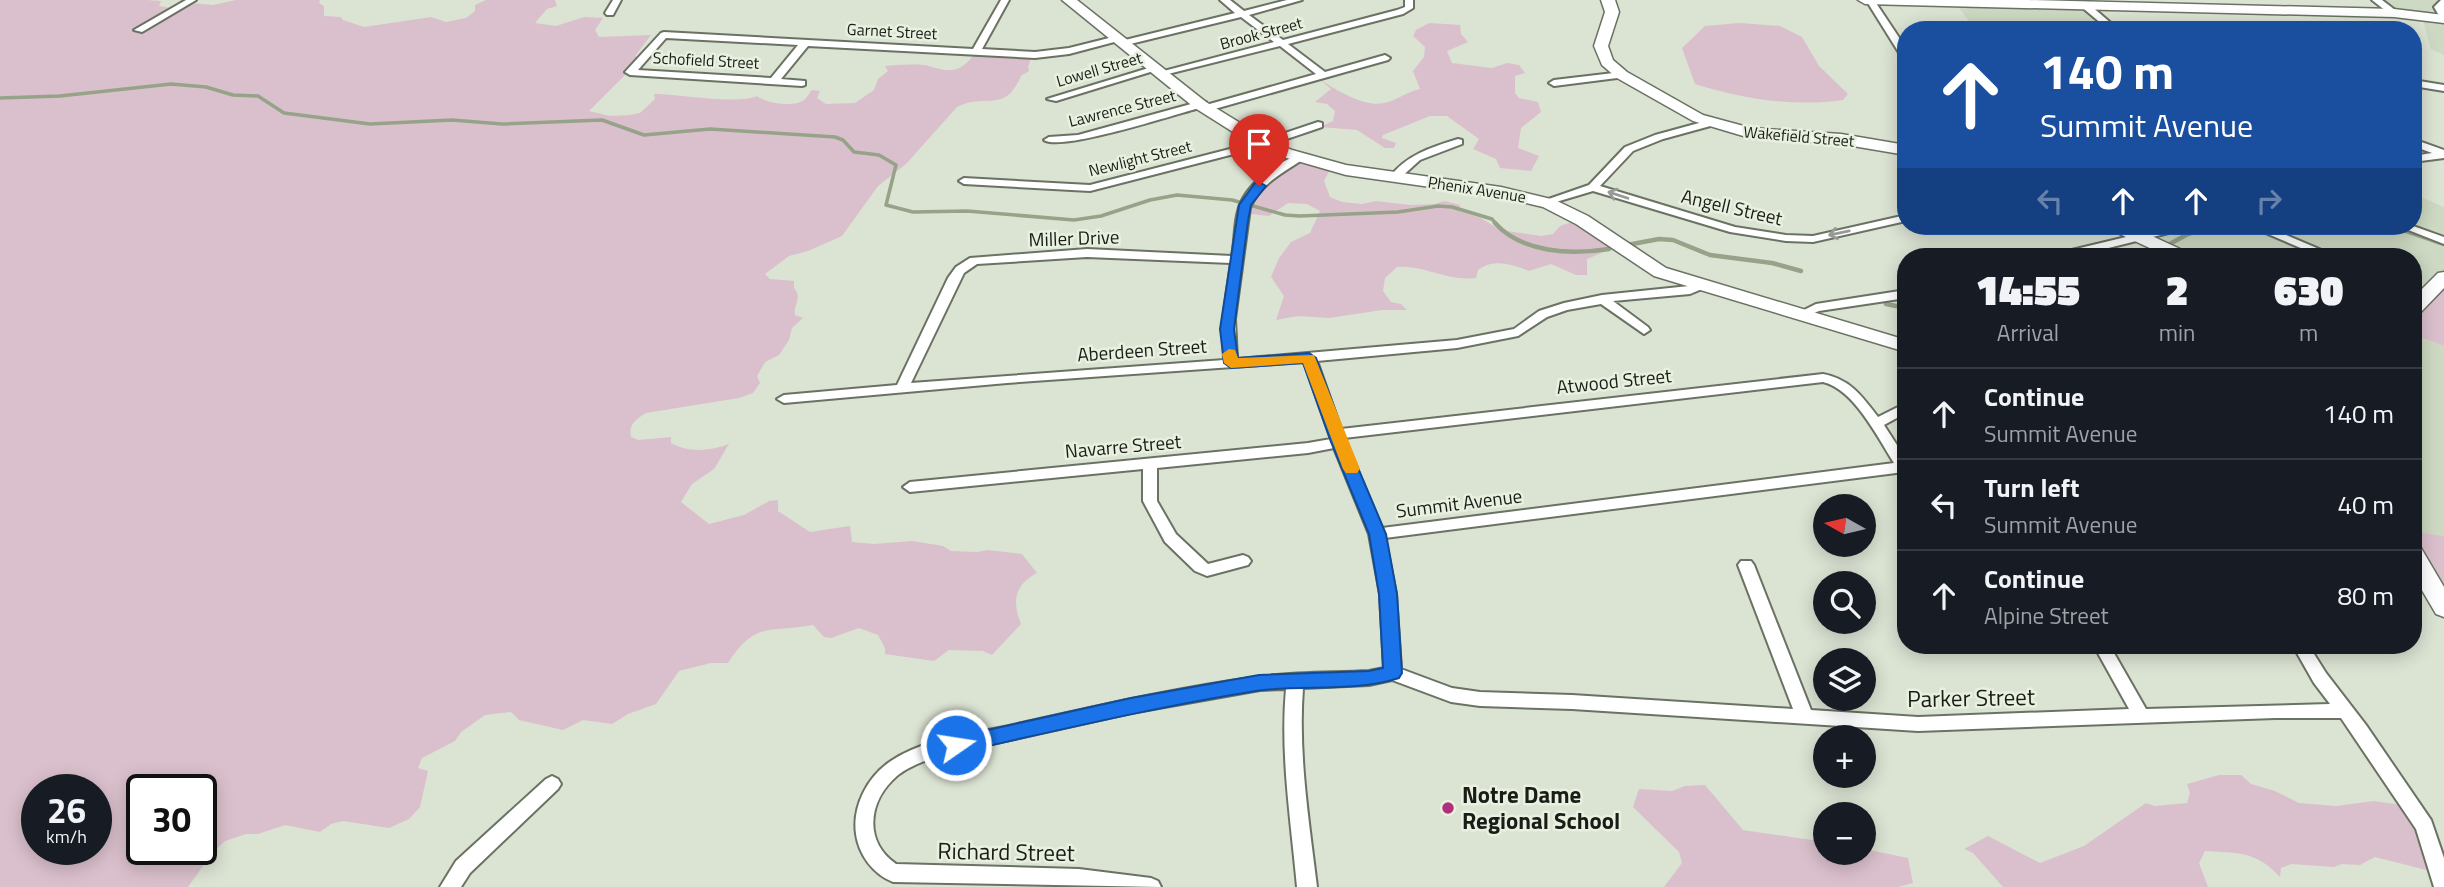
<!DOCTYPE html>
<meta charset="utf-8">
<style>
body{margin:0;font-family:"Titillium Web",sans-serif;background:#20242c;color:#f1f3f6;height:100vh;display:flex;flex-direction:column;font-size:26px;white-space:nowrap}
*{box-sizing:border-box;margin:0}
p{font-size:23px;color:#9ea1a6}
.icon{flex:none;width:38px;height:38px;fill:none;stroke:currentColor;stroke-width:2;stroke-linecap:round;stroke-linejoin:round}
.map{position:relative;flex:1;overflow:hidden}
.sheet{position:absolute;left:1897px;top:248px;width:525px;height:406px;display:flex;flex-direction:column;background:#171b24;border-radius:28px;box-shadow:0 4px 18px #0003}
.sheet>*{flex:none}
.guide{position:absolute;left:1897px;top:21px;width:525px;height:214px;border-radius:28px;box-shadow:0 4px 18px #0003;background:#1a4fa0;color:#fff;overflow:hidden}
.needle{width:46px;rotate:278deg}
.controls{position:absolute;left:1813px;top:494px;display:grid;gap:14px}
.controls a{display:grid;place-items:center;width:63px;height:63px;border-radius:50%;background:#171b24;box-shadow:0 4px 18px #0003;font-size:35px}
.speed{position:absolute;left:21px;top:774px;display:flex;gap:14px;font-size:35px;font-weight:700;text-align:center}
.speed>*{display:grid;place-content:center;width:91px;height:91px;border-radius:50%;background:#171b24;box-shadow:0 4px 18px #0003;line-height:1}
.speed small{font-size:18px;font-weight:400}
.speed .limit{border:4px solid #111;border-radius:10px;background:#fff;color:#111}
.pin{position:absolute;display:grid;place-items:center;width:60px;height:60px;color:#fff;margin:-72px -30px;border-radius:50% 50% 50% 0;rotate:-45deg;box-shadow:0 0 7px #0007}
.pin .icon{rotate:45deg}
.me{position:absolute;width:77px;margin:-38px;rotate:77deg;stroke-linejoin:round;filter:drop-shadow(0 0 5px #0008)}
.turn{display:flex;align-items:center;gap:24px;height:147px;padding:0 28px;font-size:32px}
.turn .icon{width:91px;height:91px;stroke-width:2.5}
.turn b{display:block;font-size:49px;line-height:60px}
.lanes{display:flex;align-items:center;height:66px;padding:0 28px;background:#0003;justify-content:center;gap:35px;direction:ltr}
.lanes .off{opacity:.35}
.eta{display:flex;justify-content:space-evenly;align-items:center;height:119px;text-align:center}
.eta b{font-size:42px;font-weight:800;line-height:49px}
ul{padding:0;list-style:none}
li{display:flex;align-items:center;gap:21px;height:91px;padding:0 28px;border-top:2px solid #363941}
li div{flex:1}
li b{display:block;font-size:26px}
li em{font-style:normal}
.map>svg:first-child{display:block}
.built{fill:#cdd9c2}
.green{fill:#dac0cc;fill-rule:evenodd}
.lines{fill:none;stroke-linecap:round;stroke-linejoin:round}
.stream-far1{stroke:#96a389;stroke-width:3.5}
.stream{stroke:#96a389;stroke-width:4.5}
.street-casing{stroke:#6a7263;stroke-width:4}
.secondary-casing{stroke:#6a7263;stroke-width:3}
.street{fill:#fff;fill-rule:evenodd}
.secondary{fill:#fff;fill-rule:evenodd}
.oneway{stroke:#989997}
.route{fill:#1a73e8;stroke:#114b97;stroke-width:2}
.slow{fill:#f59e0b}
.poi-dot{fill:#b0307d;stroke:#e8f0e0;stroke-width:2.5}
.labels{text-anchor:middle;stroke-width:5;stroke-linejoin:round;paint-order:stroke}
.far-street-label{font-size:16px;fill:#1a1d17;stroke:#e8f0e0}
.street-label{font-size:19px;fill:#1a1d17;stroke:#e8f0e0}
.near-street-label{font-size:23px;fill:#1a1d17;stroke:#e8f0e0}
.near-poi-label{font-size:23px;font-weight:bold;fill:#1a1d17;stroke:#e8f0e0;text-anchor:start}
</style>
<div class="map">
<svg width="2444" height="887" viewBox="0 0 2444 887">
<rect width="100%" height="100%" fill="#dbe3d3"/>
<path class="built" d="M2376,0H2444V55L2431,49L2422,17L2396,14Z
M1956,4L2085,7L2115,30H1981L1972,25Z
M2413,194L2444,207V276L2413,307V257H2183L2144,239L2183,226H2413Z
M2413,334L2444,346V536L2413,531Z"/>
<path class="green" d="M0,0H147L161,1L159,6L170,8L191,3L213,5L236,0H320L319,3L324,6V16L341,17L343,20L364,27L431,17L446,22L466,18L475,11V5L486,0H555L557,6L547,9L535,23L556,26L584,17L603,18L595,30L599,37L651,35L635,56L642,58L589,111L610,116L630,115L640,113L655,99L654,94C678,94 737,105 757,96C765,103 794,108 804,100C806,99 810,92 812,90L820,91L817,98L826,104L855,103L874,90L878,79L888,71L885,66C894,65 920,63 929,66C951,73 961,73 976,52L1032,55L1028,67L1029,71L1021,76C1004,115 987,92 957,107L906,164L878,186L842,236L808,251L789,256L765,274L770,279L794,281V288C803,298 793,304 795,315L803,318L792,328L789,340L779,355L765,362L757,376L760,383L753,393L739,398L646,413C636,419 628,425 631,437L638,440L671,437V443C688,453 711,451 729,444L714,469L692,484L681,502L709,524L744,515L769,501L778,500V511L810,532L850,526L852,542L874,544L912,541L943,546L951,551L977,552L988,550L1022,554L1037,573C1014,585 1012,602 1021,624L992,655L983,651L949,650L934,661L885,654V648L878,635L859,628L831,638L824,637L813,625C770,633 756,620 728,663H711L679,671L656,704L628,714L612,724L583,720L563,730L519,720L511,712L485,715L461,732L455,741L422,758L418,768L428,771L420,807L409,819L389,828L343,821L331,824L320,832L285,825L258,834H246L225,841L212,853L188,887H0ZM37,789H96V849H37ZM142,789H201V849H142Z
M1429,23L1460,25L1461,34L1468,42L1447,51L1452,63L1492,68L1507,63L1519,65L1525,73L1515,76V93L1519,98L1538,102L1541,112L1521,128L1518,148L1539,156L1531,171L1500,168L1496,159L1473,149L1479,139L1447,116H1430L1383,135L1382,138L1396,143L1394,148H1385L1357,130L1320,127L1333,121L1335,111L1327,104L1315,102L1331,89L1318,78C1334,89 1365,108 1384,103C1398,100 1406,92 1420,89L1413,71L1424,57L1425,47L1413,36L1416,30Z
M1739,23L1780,26L1802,37L1819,66L1848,94L1843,100C1792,107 1743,99 1695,84L1682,48L1705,26Z
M1296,159L1332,166L1324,181L1330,197L1342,202L1362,204L1376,201L1410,205L1435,204L1444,201L1460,205V211L1481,218L1500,230L1541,236L1553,234L1560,226L1577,220L1615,247L1587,259V275H1576L1551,264L1529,271C1513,264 1493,258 1478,270L1476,278C1447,282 1426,265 1397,267L1385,278L1383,291L1391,302L1401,304L1407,310H1382L1329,318L1298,316L1276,320L1284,296L1271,277L1279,258L1291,242L1310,233L1320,211L1307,204L1288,203L1269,216L1243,213L1245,203Z
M2444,276V346L2413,334V307Z
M2413,531L2444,536V611L2413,557Z
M2219,775H2241L2251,784L2275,791L2299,803L2336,806L2374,801L2409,806L2434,872L2375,857L2360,865L2342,864L2334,867L2291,864L2281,868L2280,877C2256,851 2239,853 2205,851L2199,863L2208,887H2003L1973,853L1964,849L1988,836L2040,863L2084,846L2146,803L2155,806L2187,803L2190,793L2187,784Z
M1705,785L1743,830L1825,842V852H1864V849L1908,858L1913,883L1898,887H1664L1682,863L1679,852L1633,807L1639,789L1672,791L1685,786Z"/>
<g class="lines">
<path class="stream-far1" d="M0,98L60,96L171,84L206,87L233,95L258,96L284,113L370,124L452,120L502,124L602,120L644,135L710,129L835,137L843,140L854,152L879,155L896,165L886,205L913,212L967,211L1074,220L1101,216L1150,200L1177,195L1232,200L1285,215L1300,216L1398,212L1438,206L1452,207L1492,219L1497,225"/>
<path class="stream" d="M1495,223C1522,253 1571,255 1609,249
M2392,226L2444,244
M1627,245L1659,239L1673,240L1710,255L1772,263L1801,271
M2146,257L2188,234L2213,226
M1886,304L1906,308"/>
<g class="street-casing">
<path id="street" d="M186,0H196L142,32L134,30Z
M613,0H621L613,15H607L605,13Z
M1001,0H1009L982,49L1035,52L1069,48L1117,36L1120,37L1121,41L1235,13L1220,0H1230L1244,11L1287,0H1302L1249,15L1283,40L1397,10L1405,7V0H1413V8L1403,14L1288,44L1325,72L1385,55L1390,58L1388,60L1211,110H1203V107C1176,114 1061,152 1044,140L1049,137L1078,135L1202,101L1206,102V105L1316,74L1280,46L1160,76V72L1274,42L1241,17L1122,46L1119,45L1118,41L1069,54L1035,58L808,46L781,79L805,81V85L802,86L630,75L625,72L661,33L664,32L973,49ZM666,38L798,45L771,78L638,70Z
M1866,0H1874L1906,48V59L1901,56Z
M2372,0H2382L2399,13L2391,15Z
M2441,0H2444V20L2441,19L2434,7Z
M2084,5H2090L2119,30H2109L2084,9Z
M1152,67L1160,69L1056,101L1047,99Z
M1622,72L1627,75L1625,77L1554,86L1549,83L1554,80Z
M2413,80L2444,85V91L2413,86Z
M1710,120L1715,123L1714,125L1663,139L1633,151L1600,186L1735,227L1786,235L1813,236L1906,215V221L1813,242L1786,241L1730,232L1593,191L1546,205L1540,202L1589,185L1625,147L1655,135Z
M1318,122L1322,123V127L1269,145L1090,191L964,184L959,181L964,178L1090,185L1261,141Z
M1458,139L1462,140V144L1420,160L1399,179H1391L1390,177C1406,155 1432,147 1458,139Z
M2413,139L2444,150V158L2413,162V156L2432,153L2413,146Z
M1298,155L1303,158L1302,160C1282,173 1259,185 1250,208L1235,319L1237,359L1457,340L1514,329L1539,311L1564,303L1602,295L1689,286L1703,282L1709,286L1690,294L1613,301L1648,327L1650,330L1644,334L1601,304L1567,310L1547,317L1518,336L1457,348L1317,361L1341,429L1823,374C1850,379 1862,396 1878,417L1906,403V413L1884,425L1906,459L1904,472L1385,538L1396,594L1401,669L1452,688L1480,692L1572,695L1793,709L1738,565L1741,561H1751L1754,565L1811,710L1918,717L2129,709L2094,646H2110L2146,709L2330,704L2314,683L2293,646H2309L2326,673L2366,725L2431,820L2444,858V887H2434L2416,829L2341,718H2275L1918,731L1572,709L1480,706L1451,702L1392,680L1369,685L1303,688C1298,754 1309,821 1317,887H1297C1291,821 1280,754 1286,689L1260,690L1131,713L938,756C924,761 910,766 898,775C868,800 863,841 896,864L1079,869L1151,878L1158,881L1161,887L893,882C873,874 859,855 856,834C852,806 868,776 891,761C925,738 973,734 1013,725C1094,707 1175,688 1258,677C1294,672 1332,673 1369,671L1384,668L1380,594L1369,534L1334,448L1308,453L1157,468V501L1176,534L1208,564L1243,555L1248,557L1251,561L1248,565L1207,576L1195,571L1165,542L1143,501V469L910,492L903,487L910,482L1308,443L1331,439L1304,362L1007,383L784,403L777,399L784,395L897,385L948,278L956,267L970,258L1087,249L1232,256C1235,241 1234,226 1238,211C1244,186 1275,163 1298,155ZM1087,257L1231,263L1223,319L1224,360L911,383L964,273L977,264ZM1823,382C1854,389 1878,438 1894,463L1382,528L1344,438Z
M2172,226H2191L2189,228L2072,257H2053L2055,254Z
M2249,226H2265L2338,257H2322Z
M2398,226H2413L2444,237V244Z
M1906,290V298L1819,311L1802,318L1796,314L1816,304Z
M552,776L558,779L561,784L558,789L470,873L461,887H440L456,861L546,779Z"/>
</g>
<g class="secondary-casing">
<path id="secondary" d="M1062,0H1077L1206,102L1263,137L1292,150L1346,165L1501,187L1555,200L1588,216L1666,268L1906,340V352L1654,276L1576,224L1543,207L1501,197L1346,175L1280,156L1252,144L1195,108Z
M1601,0H1615L1619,12L1608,46L1613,60L1627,72L1703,115L1751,128L1841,134L1906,145V155L1841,144L1750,138L1693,121L1617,78L1602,65L1594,46L1605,12Z
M1858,0H2028L2394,9L2444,15V23L2394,17L1865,4Z
M2109,226H2130L2189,253L2192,257H2169L2111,230Z
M2444,272V288L2420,313L2413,315V298L2438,273Z
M2413,546L2421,548L2444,587V617L2436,614L2413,575Z"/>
</g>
<use href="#street" class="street"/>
<use href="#secondary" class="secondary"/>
</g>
<defs><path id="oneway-shaft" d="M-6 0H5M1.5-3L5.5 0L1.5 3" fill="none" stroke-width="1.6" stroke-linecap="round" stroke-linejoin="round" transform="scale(1.75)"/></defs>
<g class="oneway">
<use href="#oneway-shaft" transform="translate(1618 195) rotate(-162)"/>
<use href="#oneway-shaft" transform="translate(1839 233) rotate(168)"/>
</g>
<path class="route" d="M1259,182L1266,186L1251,205L1248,221L1234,329L1238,358L1309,353L1316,358L1347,442L1386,534L1397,594L1402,673L1399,678C1353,693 1303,684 1256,691C1155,707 1056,731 956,753L949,751L946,745L949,739L956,737L1131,698L1259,675L1369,671L1383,668L1379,594L1369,534L1331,442L1303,363L1231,368L1224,363L1220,329L1239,205L1255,183Z"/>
<path class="slow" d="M1229,349L1235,350L1238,358L1314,355L1360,469L1357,473H1346L1343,469L1303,363L1231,368L1224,363L1222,354Z"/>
<circle class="poi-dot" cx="1448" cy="808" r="7"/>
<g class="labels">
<g class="far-street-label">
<text transform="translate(892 31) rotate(3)" y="6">Garnet Street</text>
<text transform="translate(1261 33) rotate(-15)" y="6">Brook Street</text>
<text transform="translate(706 60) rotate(3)" y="6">Schofield Street</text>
<text transform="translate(1099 69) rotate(-16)" y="6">Lowell Street</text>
<text transform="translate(1122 108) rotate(-14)" y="6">Lawrence Street</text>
<text transform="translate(1799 136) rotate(5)" y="6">Wakefield Street</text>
<text transform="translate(1140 158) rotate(-14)" y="6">Newlight Street</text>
<text transform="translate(1477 189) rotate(9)" y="6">Phenix Avenue</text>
</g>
<g class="street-label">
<text transform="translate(1732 207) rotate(13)" y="7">Angell Street</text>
<text transform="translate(1074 238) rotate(-2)" y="7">Miller Drive</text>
<text transform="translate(1142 350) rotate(-4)" y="7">Aberdeen Street</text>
<text transform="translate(1614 381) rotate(-6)" y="7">Atwood Street</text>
<text transform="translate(1123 446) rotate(-5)" y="7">Navarre Street</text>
<text transform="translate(1459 503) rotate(-7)" y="7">Summit Avenue</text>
</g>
<g class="near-street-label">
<text transform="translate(1971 698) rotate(-1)" y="8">Parker Street</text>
<text transform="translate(1006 852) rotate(1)" y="8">Richard Street</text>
</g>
<g class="near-poi-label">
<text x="1462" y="803">Notre Dame<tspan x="1462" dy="26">Regional School</tspan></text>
</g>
</g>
</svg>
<div class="controls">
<a><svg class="needle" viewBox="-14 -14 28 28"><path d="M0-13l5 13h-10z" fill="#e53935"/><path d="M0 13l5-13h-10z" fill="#9ea1a6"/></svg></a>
<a><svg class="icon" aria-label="search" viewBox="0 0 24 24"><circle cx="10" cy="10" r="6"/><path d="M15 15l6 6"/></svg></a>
<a><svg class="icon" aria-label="layers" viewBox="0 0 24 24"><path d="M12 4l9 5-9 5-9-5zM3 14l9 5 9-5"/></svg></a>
<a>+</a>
<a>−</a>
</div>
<div class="speed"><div>26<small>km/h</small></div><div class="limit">30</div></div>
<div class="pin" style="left:1259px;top:186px;background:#d93025"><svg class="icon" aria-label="arrive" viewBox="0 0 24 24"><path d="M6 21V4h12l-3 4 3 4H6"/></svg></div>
<svg class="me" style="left:956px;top:745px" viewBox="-20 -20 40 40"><circle r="17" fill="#1a73e8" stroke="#fff" stroke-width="3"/><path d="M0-11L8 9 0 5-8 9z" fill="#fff"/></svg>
<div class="guide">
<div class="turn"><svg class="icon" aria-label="ahead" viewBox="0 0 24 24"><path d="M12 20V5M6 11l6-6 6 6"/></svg><div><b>140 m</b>Summit Avenue</div></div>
<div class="lanes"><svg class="icon off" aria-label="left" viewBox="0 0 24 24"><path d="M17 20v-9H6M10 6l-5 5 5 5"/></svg><svg class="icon" aria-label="ahead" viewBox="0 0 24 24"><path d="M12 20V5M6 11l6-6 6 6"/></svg><svg class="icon" aria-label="ahead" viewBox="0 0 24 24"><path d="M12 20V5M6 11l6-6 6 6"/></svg><svg class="icon off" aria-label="right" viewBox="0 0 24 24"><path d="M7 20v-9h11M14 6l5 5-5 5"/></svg></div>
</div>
<section class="sheet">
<div class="eta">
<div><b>14:55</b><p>Arrival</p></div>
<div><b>2</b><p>min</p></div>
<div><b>630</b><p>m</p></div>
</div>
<ul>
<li><svg class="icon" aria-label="ahead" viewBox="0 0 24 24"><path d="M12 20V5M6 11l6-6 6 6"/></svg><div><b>Continue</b><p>Summit Avenue</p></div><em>140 m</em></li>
<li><svg class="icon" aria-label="left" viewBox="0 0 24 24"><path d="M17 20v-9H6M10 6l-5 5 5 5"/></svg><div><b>Turn left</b><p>Summit Avenue</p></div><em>40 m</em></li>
<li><svg class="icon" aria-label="ahead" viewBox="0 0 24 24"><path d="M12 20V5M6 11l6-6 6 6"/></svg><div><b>Continue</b><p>Alpine Street</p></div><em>80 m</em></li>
</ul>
</section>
</div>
